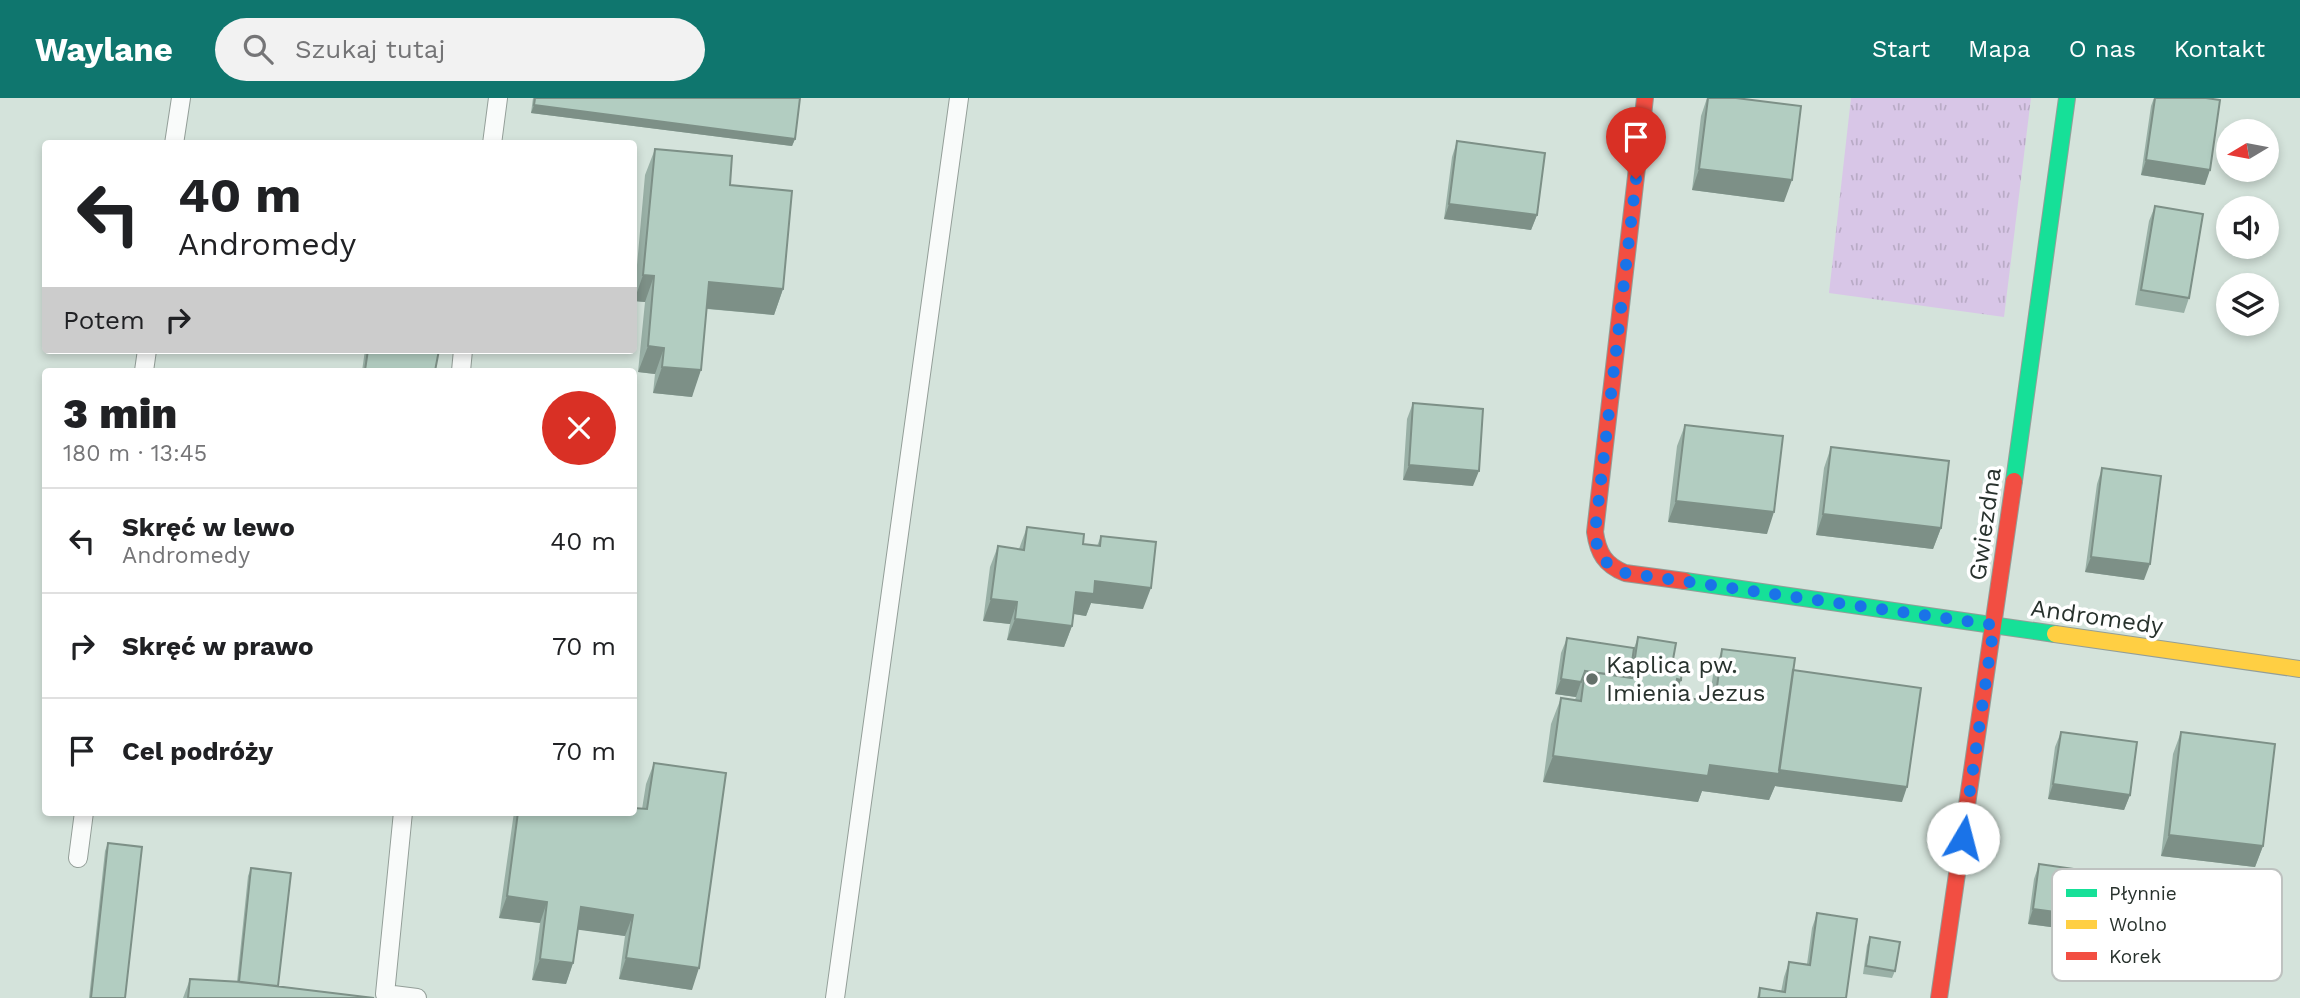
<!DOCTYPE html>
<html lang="pl">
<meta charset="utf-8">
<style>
body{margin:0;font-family:"Work Sans",sans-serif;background:#f2f2f2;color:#202124;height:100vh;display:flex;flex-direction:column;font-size:26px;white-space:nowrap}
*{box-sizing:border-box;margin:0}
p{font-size:23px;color:#757577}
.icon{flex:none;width:38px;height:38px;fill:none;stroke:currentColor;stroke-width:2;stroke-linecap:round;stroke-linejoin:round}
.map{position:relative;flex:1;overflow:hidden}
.details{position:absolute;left:42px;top:270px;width:595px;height:448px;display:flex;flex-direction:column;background:#fff;border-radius:7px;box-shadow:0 4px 10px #0003}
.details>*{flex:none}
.top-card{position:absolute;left:42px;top:42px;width:595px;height:214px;border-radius:7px;box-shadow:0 4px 10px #0003;background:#fff;color:#202124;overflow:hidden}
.needle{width:46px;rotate:260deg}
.fabs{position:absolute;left:2216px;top:21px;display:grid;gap:14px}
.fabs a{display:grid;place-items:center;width:63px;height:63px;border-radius:50%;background:#fff;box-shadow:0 4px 10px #0003;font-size:35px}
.pin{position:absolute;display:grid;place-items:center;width:60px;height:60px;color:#fff;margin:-72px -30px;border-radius:50% 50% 50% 0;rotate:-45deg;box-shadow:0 0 7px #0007}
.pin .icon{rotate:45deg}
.me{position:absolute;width:77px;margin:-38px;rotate:8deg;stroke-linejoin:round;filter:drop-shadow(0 0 5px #0008)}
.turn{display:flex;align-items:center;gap:24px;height:147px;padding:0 21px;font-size:32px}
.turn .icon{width:91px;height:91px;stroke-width:2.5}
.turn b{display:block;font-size:49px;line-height:60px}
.then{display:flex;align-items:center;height:66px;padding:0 21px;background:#0003;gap:14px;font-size:26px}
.round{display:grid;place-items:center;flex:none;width:74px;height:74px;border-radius:37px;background:#f2f2f2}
.summary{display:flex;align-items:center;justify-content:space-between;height:119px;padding:0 21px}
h1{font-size:42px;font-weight:800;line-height:52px}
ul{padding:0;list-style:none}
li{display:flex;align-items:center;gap:21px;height:105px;padding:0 21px;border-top:2px solid #e0e0e0}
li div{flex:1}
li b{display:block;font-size:26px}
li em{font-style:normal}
header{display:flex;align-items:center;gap:42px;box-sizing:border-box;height:98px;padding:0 35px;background:#0f766e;color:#fff}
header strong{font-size:33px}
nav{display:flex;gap:38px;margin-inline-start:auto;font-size:24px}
.search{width:490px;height:63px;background:#f2f2f2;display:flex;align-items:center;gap:18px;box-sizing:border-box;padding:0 24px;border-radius:38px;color:#757577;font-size:26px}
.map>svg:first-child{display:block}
.grass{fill:url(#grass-tufts)}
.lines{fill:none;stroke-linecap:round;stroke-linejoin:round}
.lane-casing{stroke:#939e98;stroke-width:20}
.fast-casing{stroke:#939e98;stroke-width:18}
.slow-casing{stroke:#939e98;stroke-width:18}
.jam-casing{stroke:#939e98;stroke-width:18}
.lane{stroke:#f9fbfa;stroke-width:18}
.fast{stroke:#16e098;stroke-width:16}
.slow{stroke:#ffcf43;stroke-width:16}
.jam{stroke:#f24e42;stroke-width:16}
.wall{fill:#99b0a6}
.shaded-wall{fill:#7d9087}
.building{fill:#b2cdc1;stroke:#7d9087;stroke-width:2}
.route{stroke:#1a73e8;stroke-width:12;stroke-dasharray:0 21.6}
.poi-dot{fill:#64706a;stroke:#fff;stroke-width:2.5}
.labels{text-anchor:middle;stroke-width:7;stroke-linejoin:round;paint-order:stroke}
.street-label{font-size:24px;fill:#28322d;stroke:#fff}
.poi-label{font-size:24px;fill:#28322d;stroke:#fff;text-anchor:start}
.key{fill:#fff;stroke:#bec2c0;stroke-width:2}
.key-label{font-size:19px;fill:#28322d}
</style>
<header>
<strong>Waylane</strong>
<div class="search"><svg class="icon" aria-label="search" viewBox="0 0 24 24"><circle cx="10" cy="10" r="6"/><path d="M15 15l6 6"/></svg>Szukaj tutaj</div>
<nav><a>Start</a><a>Mapa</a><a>O nas</a><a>Kontakt</a></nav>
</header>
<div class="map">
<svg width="2300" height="900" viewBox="0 0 2300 900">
<defs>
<pattern id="grass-tufts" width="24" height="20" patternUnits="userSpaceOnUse" patternTransform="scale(1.75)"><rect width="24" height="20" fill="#d8c6e7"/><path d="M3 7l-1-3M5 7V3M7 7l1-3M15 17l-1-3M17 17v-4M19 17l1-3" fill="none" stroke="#b9abc6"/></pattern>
</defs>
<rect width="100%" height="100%" fill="#d4e3db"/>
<path class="grass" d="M1851,0H2031L2004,219L1829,195Z"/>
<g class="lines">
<g class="lane-casing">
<path id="lane" d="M174,46L181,0
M492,46L498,0
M144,273L147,252
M461,273L463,252
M403,714L385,896L417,900
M78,760L84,714
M835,900L959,0"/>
</g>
<g class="fast-casing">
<path id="fast" d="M2014,383L2067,0
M1685,483L2055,536"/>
</g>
<g class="slow-casing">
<path id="slow" d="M2055,536L2300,571"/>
</g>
<g class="jam-casing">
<path id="jam" d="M1645,0L1595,434C1598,455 1605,467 1625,475L1685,483
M1939,900L2014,383"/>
</g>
<use href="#lane" class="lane"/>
<use href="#fast" class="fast"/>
<use href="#slow" class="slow"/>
<use href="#jam" class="jam"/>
</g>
<path class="wall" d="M533,0H800L795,41L792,48L531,15Z
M1707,0H1708L1784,104L1692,92L1701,18Z
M2154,0H2206L2205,87L2141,77L2151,8Z
M1457,43L1537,117L1531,132L1444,121L1452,59Z
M655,51L730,87L783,191L774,217L707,211L692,299L653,295L655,276L638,274L645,204L634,203V201L645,77Z
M2155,108L2189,200L2184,215L2135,207L2149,123Z
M365,252H439L435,273H362Z
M1413,305L1473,388L1403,382L1407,321Z
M1685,327L1767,436L1668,424L1677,348Z
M1831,349L1941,430L1933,451L1816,437L1824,370Z
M2102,370L2144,482L2085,474L2097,386Z
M1027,429L1083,446L1097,448L1101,438L1143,511L1091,505L1086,518L1074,516L1072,528L1064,549L1007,542L1010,526L983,523L990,469L998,448L1019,451Z
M1638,539L1672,567L1681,582L1675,598L1709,603L1713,577L1722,551L1793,572L1902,704L1775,688L1769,702L1702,693L1698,704L1543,684L1551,626L1561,600L1575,602L1576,599L1555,596L1561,555L1567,540L1634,550Z
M2061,634L2130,697L2124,712L2048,701L2055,649Z
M2181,634L2263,748L2255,769L2161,758L2173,656Z
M654,665L692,892L619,881L625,838L578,831L573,865L566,886L532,882L540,825L499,820L514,714L642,711L646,686Z
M108,745L125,900H89L105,753Z
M2039,766L2145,826L2140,841L2028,826L2034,781Z
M251,770L278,888L374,900H183L190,881L237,884L248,778Z
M1817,815L1846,900H1757L1760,890L1781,894L1784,879L1789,864L1807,866L1812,830Z
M1870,839L1895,873L1892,880L1863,876L1867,847Z"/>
<path class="shaded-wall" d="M534,7L795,41L792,48L531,15Z
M2146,62L2210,72L2205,87L2141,77Z
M1699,71L1792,82L1784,104L1692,92Z
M1449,106L1537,117L1531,132L1444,121Z
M643,177L654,178L645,204L634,203Z
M709,184L783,191L774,217L700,210Z
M648,248L664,250L655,276L638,274Z
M662,269L701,272L692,299L653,295Z
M1409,367L1479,373L1473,388L1403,382Z
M1676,403L1774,414L1767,436L1668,424Z
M1823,416L1941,430L1933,451L1816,437Z
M2091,459L2150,466L2144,482L2085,474Z
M1095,483L1151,490L1143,511L1091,505L1086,518L1068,515L1076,494Z
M991,501L1017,504L1010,526L983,523Z
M1015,521L1072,528L1064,549L1007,542Z
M1561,581L1581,584L1576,599L1555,596Z
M1677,581L1681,582L1671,608Z
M1553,658L1710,667L1777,672L1907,689L1902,704L1775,688L1769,702L1702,693L1698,704L1543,684Z
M2053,686L2130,697L2124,712L2048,701Z
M2169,737L2263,748L2255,769L2161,758Z
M507,798L547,804L540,825L499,820Z
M581,809L633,817L625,838L573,831Z
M2033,811L2145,826L2140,841L2028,826Z
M626,860L699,870L692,892L619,881Z
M540,861L573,865L566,886L532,882Z"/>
<path class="building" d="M535,0H800L795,41L534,7Z
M1708,0H1736L1801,8L1792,82L1699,71Z
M2155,0H2206L2220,2L2210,72L2146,62Z
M1457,43L1545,55L1537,117L1449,106Z
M655,51L732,58L730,87L792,93L783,191L709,184L701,272L662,269L664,250L648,248L654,178L643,177Z
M2155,108L2203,116L2189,200L2141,192Z
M368,252H439L435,273L365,272Z
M1413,305L1483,311L1479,373L1409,367Z
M1685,327L1783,338L1774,414L1676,403Z
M1831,349L1949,363L1941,430L1823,416Z
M2102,370L2161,378L2150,466L2091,459Z
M1027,429L1084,436L1083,446L1100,448L1101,438L1156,444L1151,490L1095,483L1094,496L1076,494L1072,528L1015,521L1017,504L991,501L998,448L1024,452Z
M1638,539L1676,545L1672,567L1682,569L1681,582L1677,581L1674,598L1715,604L1722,551L1795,560L1779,676L1710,667L1708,678L1553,658L1561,600L1581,603L1585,573L1632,580Z
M1567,540L1634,550L1630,579L1585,573L1581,584L1561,581Z
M1793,572L1921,590L1907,689L1779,672Z
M2061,634L2137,644L2130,697L2053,686Z
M2181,634L2275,646L2263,748L2169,737Z
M654,665L726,675L699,870L626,860L633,817L581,809L573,865L540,861L547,804L507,798L518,714H634V710L647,711Z
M108,745L142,749L125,900H91Z
M2039,766L2151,782L2145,826L2033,811Z
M251,770L291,775L278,888L239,884Z
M1817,815L1857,821L1846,900H1759L1760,890L1785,894L1789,864L1810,867Z
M1870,839L1900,844L1895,873L1866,868Z
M190,881L242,884L374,900H188Z"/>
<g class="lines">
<path class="route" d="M1636,81L1595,434C1597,457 1604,467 1625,475L1994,527L1963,740"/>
</g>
<circle class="poi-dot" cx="1592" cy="581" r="7"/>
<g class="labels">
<g class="street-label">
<text transform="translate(1985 426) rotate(-82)" y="8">Gwiezdna</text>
<text transform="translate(2097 519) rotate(8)" y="8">Andromedy</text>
</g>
<g class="poi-label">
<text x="1606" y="575">Kaplica pw.<tspan x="1606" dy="28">Imienia Jezus</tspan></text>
</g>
</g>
<rect x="2052" y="771" width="230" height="112" rx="10" class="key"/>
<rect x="2066" y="791" width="31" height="8" fill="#16e098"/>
<rect x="2066" y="822" width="31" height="9" fill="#ffcf43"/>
<rect x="2066" y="854" width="31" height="8" fill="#f24e42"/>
<g class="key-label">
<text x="2109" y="802">Płynnie</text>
<text x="2109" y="833">Wolno</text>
<text x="2109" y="865">Korek</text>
</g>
</svg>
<div class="fabs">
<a><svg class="needle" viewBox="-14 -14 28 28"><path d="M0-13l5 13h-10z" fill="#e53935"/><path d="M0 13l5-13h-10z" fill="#757577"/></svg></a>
<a><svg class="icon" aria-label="sound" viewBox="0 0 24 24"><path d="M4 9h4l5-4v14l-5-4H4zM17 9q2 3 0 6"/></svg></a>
<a><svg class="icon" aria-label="layers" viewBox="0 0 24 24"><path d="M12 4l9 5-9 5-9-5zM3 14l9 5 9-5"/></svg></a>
</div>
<div class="pin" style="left:1636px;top:81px;background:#d93025"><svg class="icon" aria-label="arrive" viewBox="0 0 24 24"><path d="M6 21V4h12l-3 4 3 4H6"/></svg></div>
<svg class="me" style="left:1963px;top:740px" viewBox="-20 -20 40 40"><circle r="19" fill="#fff"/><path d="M0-13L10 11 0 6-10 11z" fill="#1a73e8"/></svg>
<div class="top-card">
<div class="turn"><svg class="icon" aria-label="left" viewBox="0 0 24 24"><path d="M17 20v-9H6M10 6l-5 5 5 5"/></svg><div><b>40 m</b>Andromedy</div></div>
<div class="then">Potem<svg class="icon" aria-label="right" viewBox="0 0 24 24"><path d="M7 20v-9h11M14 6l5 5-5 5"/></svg></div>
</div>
<section class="details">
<div class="summary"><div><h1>3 min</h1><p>180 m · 13:45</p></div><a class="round" style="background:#d93025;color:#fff"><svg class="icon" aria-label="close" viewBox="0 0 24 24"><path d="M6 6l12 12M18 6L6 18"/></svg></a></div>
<ul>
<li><svg class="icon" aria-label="left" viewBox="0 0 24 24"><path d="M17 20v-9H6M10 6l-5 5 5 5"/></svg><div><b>Skręć w lewo</b><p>Andromedy</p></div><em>40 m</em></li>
<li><svg class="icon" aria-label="right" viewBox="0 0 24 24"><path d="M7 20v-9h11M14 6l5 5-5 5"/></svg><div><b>Skręć w prawo</b></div><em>70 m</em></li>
<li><svg class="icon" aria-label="arrive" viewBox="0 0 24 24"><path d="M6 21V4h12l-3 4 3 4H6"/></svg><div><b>Cel podróży</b></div><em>70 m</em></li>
</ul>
</section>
</div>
